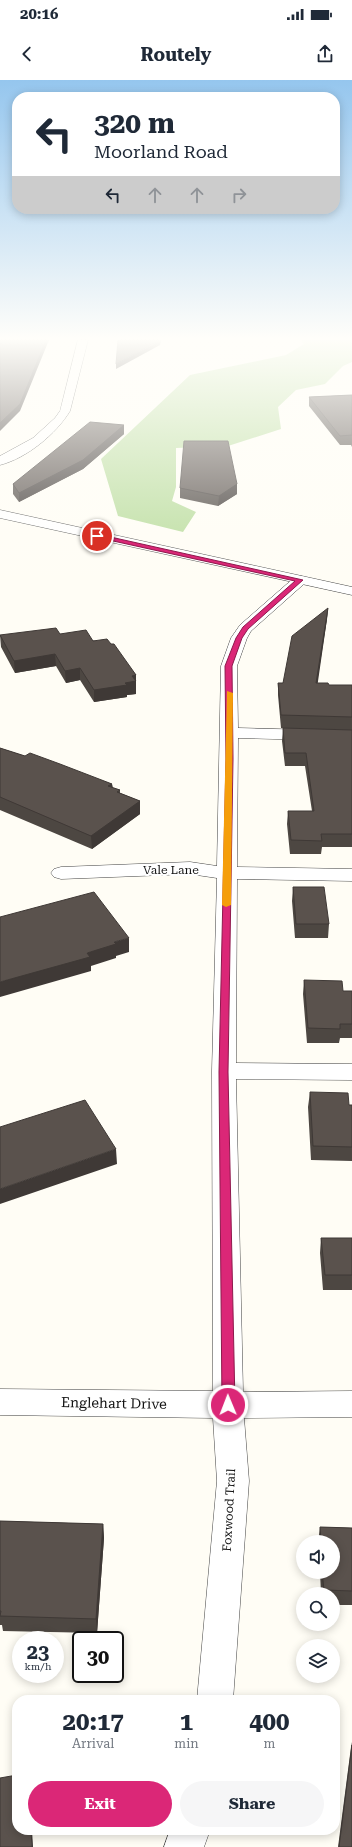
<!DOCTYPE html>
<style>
body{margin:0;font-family:"Roboto Serif",serif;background:#f6f6f7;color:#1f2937;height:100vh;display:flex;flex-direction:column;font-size:15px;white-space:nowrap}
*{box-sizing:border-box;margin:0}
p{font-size:13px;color:#747a83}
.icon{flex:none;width:22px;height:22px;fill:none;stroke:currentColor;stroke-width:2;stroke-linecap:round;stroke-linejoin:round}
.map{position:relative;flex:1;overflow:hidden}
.side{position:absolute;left:12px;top:1615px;width:328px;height:140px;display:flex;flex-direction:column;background:#fff;border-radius:16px;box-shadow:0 2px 10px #0003}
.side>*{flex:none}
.guide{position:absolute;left:12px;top:12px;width:328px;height:122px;border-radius:16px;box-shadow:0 2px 10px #0003;background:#fff;color:#1f2937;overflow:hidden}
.fabs{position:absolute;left:296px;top:1455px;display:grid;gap:8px}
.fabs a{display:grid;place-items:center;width:44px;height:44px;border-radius:50%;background:#fff;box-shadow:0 2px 10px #0003;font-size:20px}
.speed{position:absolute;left:12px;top:1551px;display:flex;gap:8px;font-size:20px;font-weight:700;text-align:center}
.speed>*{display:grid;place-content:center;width:52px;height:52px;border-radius:50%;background:#fff;box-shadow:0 2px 10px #0003;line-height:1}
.speed small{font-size:10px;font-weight:400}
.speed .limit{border:2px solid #111;border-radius:6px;background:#fff;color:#111}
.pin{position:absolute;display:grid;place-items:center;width:34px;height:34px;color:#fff;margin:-17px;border:2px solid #fff;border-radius:50%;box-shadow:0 1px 4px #0007}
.me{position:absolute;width:44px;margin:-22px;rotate:359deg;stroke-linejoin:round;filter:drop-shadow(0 0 3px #0008)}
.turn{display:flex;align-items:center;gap:14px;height:84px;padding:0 16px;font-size:18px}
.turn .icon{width:52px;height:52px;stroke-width:2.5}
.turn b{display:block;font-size:28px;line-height:34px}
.lanes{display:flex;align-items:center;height:38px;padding:0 16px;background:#0003;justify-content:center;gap:20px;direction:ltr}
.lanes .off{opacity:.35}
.eta{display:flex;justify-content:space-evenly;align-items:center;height:68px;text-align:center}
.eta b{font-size:24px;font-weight:700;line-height:28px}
.primary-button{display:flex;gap:8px;margin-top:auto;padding:8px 16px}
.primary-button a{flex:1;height:46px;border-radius:24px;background:#db2777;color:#fff;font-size:16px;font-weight:700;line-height:46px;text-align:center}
.primary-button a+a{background:#f6f6f7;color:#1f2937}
.status{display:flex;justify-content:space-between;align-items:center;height:28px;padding:0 20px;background:#fff;direction:ltr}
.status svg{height:11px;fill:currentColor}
header{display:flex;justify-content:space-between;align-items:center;height:52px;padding:0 16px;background:#fff;font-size:18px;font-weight:700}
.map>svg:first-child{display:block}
.forest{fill:#b9dc9c}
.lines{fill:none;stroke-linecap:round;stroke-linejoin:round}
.minor-casing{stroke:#444;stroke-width:1}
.tertiary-casing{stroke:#444;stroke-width:1}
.minor{fill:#fff;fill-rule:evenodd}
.tertiary{fill:#fff;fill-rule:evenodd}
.wall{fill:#4d4742}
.shaded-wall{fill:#3f3936}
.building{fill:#5a524d;stroke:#3f3936}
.route{fill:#db2777;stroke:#8e194d}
.slow{fill:#f59e0b}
.labels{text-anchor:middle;stroke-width:4;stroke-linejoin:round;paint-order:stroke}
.street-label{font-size:12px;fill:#111;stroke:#fff}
.near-street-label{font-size:14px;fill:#111;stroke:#fff}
</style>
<div class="status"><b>20:16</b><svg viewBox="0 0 49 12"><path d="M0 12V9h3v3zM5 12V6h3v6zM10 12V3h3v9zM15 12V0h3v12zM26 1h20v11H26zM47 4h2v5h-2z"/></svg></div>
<header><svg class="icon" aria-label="back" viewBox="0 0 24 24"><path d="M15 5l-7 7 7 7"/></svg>Routely<svg class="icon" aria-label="share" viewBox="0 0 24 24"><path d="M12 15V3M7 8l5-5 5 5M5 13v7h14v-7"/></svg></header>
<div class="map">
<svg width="352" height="1767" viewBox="0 0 352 1767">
<rect width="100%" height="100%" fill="#fffdf5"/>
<path class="forest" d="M301,260H352V282L343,286L325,304L296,310L278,327L281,349L228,366L176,368V407L172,421L196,432L183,452L118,436L101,379L190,295L286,275L304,264Z"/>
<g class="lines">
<g class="minor-casing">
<path id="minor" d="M78,260H88L70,331C56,354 27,378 0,385V376L33,358L55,338L60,331Z
M300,496L305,497L307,500L305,503L251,551L247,558L237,586L238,648L352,651V661L238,658L237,787L352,789V801L237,799L236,983L352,984V1000L236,999L243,1312L352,1311V1337L244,1338L249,1401L233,1620H197L217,1401L213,1338L0,1335V1309L213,1311L212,991L217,798L190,794L61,799L54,797L51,793L54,789L61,787L190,782L217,786L221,586L231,558L240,545L295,497Z
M170,1750H210L204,1767H164Z"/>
</g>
<g class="tertiary-casing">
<path id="tertiary" d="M0,430L352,507V515L0,438Z"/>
</g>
<use href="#minor" class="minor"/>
<use href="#tertiary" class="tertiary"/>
</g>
<path class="wall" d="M352,315V367L351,365H340L309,326V317Z
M124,345V354L83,389L19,422L13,414V404Z
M237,404V414L218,426L180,418V408Z
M328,528L327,539L317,603L329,605H352V650L281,648L278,615V603H283Z
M60,554L111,564L136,595V614L127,615V617L94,622L80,600L66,603L56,586L15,593L1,567L0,555Z
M283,648L352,650V767H322L321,774H290L287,744L288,731H312L305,686H285L282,661Z
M0,668L112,704L113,708L120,710V713L140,721V734L92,769L0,730Z
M293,807L329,844L328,858H295L292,821Z
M304,900L343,911H352V958H340L339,963H307L303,914Z
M310,1012L349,1025H352V1081L311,1080L308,1027Z
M321,1158H352V1210H323L320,1173Z
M0,1441L103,1444L104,1458L97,1553L3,1551L2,1545H0Z
M320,1447L352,1448V1525H333V1514H321L320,1492H333V1462H318Z
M352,1662V1767H338L351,1667Z"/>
<path class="shaded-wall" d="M46,260H49L20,331L0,351V343Z
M161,260L160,265L116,289V284Z
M124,345V354L83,389L19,422V413Z
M237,404V414L218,426L219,416Z
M328,528L327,539L316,615V603Z
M55,574L56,586L15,593L14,581Z
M80,588V600L66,603L65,591Z
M136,595V614L127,615V617L94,622V610L125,603L132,596Z
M112,704L113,717L108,706Z
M140,721V734L92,769L91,756Z
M129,858V872L116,876V878L91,886V891L0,917V902L87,873L114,862Z
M116,1069L117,1084L0,1124V1109Z
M103,1444L104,1458L97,1553L96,1539Z
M31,1750H32L33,1767H32Z"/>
<path class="building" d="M0,260H46L20,324L0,343Z
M118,260H160L116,284Z
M352,315V355L340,356L309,317Z
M90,342L124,345L83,380L19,413L13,404Z
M184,361H228L237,404L219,416L180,408Z
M328,528L316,603H328L329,605H352V637L281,635L278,603H283L292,556Z
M56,548L60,554L86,550L93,561L107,559L111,564H114L136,595L132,596L136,601L125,603L127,605L94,610L80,588L65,591L55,574L14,581L0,555Z
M283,648L352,650V754H321L322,761L291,760L288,731H314L306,673H285Z
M0,668L25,676L30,673L60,684L112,704L108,706L120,710L117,712L140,721L91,756L0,717Z
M293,807H324L329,844H296Z
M94,812L129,858L114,862L116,864L87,873L90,877L0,902V837Z
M304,900L342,901L343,911H352V944H340V949L308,948Z
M310,1012L348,1013L349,1025H352V1067L313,1066Z
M85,1020L116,1069L0,1109V1047Z
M321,1158H352V1195H325Z
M0,1441L103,1444L96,1539L0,1536L1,1531H0Z
M320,1447L352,1448V1511L324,1510L322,1492H333V1462H321Z
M352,1665V1767H339Z
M17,1695V1750H31L32,1767H0V1698Z"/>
<linearGradient id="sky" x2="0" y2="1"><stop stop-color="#95c6ee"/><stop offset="0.51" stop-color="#fffefa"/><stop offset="1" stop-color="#fffefa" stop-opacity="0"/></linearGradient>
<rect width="352" height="507" fill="url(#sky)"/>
<path class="route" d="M97,454L303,500L248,549L242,558L232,586L233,679L228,992L235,1325L233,1329L228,1330L224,1329L222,1325L219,992L226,679L225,586L236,558L243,547L295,501L95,457L94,456Z"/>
<path class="slow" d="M227,611L233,613L231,825L226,827L222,825Z"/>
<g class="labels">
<g class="street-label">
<text x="171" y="794">Vale Lane</text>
<text transform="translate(229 1430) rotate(-87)" y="4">Foxwood Trail</text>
</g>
<g class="near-street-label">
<text transform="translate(114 1323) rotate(1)" y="5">Englehart Drive</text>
</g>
</g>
</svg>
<div class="fabs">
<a><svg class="icon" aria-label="sound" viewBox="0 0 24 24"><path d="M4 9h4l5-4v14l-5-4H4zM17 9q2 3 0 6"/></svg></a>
<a><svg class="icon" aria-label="search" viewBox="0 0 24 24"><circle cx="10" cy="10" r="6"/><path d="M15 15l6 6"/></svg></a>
<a><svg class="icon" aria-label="layers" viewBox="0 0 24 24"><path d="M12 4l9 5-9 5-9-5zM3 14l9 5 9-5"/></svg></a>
</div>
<div class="speed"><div>23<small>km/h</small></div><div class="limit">30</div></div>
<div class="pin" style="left:97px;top:456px;background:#d93025"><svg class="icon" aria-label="arrive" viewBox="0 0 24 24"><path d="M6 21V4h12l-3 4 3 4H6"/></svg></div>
<svg class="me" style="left:228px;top:1325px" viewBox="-20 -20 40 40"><circle r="17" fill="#db2777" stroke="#fff" stroke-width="3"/><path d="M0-11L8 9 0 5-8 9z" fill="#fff"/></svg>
<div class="guide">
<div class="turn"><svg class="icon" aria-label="left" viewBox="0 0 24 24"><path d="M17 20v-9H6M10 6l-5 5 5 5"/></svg><div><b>320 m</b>Moorland Road</div></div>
<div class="lanes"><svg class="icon" aria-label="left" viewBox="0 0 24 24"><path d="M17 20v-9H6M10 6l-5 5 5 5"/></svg><svg class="icon off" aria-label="ahead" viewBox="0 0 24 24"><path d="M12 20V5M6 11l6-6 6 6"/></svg><svg class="icon off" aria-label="ahead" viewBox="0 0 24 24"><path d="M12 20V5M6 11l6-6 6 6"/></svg><svg class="icon off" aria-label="right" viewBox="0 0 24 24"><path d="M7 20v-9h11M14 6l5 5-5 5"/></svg></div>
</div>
<section class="side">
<div class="eta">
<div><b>20:17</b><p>Arrival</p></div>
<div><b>1</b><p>min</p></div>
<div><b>400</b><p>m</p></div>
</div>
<div class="primary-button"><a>Exit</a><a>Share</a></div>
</section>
</div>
